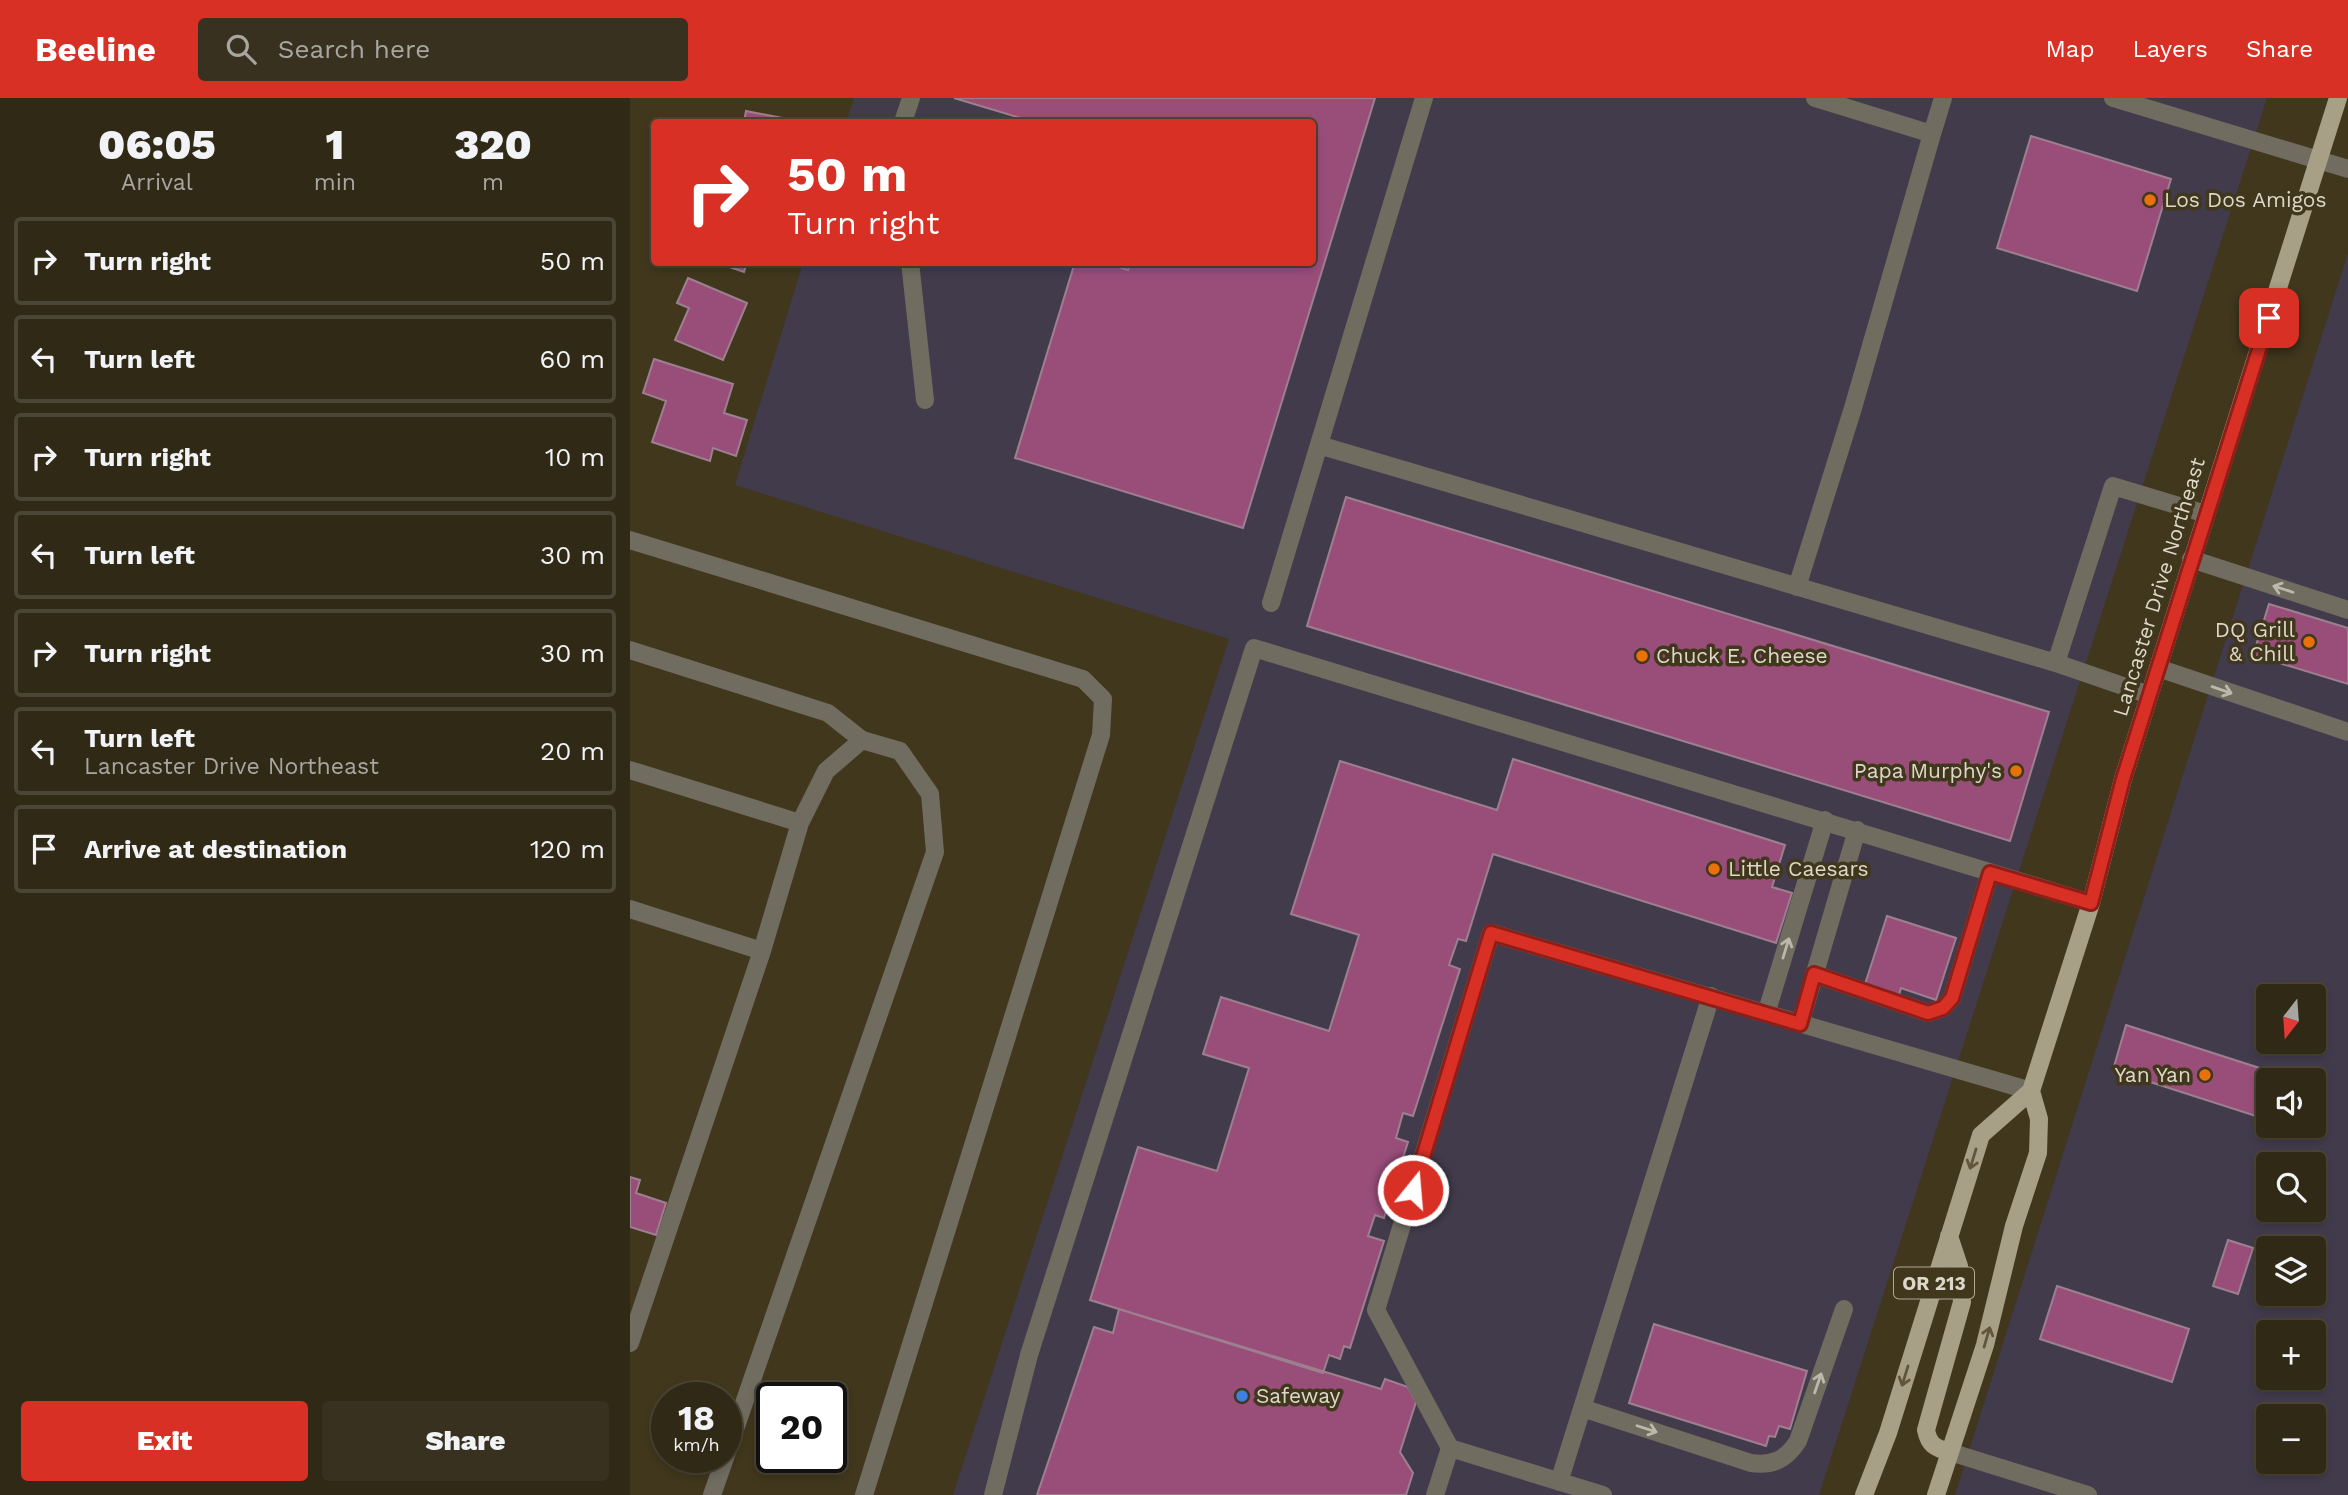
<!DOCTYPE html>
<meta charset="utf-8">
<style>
body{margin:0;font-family:"Work Sans",sans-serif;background:#38311f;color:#f1f3f6;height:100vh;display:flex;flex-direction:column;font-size:26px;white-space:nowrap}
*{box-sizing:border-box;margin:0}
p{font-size:23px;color:#a8a6a1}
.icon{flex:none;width:38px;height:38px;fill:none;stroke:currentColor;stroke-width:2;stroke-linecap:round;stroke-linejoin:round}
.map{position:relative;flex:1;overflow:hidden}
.details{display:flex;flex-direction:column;background:#302916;width:630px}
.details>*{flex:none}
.banner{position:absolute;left:21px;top:21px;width:665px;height:147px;border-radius:7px;box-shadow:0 4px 10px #0003,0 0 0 2px #4b4535;background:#d93025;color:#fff;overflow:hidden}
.needle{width:46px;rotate:197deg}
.fabs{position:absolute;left:1626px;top:886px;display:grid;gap:14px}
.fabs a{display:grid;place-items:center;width:70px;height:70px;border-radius:7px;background:#302916;box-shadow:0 4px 10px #0003,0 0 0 2px #4b4535;font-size:35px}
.speed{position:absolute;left:21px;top:1284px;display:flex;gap:14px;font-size:35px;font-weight:700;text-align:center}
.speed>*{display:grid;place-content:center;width:91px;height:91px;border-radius:50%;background:#302916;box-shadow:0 4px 10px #0003,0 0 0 2px #4b4535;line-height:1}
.speed small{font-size:18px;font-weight:400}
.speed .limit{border:4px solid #111;border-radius:10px;background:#fff;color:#111}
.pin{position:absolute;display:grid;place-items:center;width:60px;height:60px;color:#fff;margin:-30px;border-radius:14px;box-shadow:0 4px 10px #0006}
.me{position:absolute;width:77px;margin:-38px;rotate:17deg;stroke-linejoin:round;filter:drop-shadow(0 0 5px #0008)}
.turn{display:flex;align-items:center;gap:24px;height:147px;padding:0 21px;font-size:32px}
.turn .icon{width:91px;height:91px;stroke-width:2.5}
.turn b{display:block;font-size:49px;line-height:60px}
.eta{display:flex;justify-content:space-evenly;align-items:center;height:119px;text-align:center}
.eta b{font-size:42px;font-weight:800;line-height:49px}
.button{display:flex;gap:14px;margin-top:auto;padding:14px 21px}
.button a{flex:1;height:80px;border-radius:7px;background:#d93025;color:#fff;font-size:28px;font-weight:800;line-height:80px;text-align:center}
.button a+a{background:#38311f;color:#f1f3f6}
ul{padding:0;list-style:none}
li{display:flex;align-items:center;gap:21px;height:88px;margin:0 14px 10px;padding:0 7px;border:4px solid #4b4535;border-radius:7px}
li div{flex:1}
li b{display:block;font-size:26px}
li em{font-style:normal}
header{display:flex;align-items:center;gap:42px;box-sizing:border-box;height:98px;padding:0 35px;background:#d93025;color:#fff}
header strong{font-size:33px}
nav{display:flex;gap:38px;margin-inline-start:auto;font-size:24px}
.search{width:490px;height:63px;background:#38311f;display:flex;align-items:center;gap:18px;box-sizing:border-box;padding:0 24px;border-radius:7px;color:#a8a6a1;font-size:26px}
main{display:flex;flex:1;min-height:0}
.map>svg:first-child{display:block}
.commercial{fill:#423b4c;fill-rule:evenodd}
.building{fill:#994e7a;stroke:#9d8090;stroke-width:2}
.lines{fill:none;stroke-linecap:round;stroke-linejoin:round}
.minor{stroke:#706c60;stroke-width:18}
.major{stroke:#a79f86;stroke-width:18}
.oneway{stroke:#bcb8aa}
.oneway2{stroke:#5f563c}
.route-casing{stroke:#8d1f18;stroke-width:18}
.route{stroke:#d93025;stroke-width:12}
.food-dot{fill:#e8710a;stroke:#40371d;stroke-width:2.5}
.shop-dot{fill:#3f7fe0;stroke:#40371d;stroke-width:2.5}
.labels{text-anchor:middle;stroke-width:7;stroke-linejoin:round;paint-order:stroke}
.shield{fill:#40371d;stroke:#aea895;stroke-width:2}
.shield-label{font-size:19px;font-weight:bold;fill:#ddd8c9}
.poi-label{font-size:21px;fill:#ddd8c9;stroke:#40371d;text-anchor:start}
.street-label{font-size:21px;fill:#ddd8c9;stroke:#40371d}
</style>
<header>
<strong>Beeline</strong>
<div class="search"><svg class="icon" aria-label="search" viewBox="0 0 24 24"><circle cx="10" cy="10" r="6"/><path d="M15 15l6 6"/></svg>Search here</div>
<nav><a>Map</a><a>Layers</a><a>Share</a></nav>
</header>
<main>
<section class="details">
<div class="eta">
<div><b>06:05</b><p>Arrival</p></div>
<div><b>1</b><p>min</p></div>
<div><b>320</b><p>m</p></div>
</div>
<ul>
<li><svg class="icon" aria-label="right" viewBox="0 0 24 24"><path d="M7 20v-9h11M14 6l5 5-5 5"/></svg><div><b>Turn right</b></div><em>50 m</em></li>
<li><svg class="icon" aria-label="left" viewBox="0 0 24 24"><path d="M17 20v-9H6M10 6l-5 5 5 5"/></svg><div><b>Turn left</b></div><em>60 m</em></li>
<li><svg class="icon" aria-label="right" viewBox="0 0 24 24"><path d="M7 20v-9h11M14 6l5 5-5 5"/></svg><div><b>Turn right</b></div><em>10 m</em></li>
<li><svg class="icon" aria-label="left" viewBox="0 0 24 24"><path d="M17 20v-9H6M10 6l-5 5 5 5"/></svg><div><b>Turn left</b></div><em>30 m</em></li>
<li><svg class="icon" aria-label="right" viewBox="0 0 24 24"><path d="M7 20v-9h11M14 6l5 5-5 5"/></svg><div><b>Turn right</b></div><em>30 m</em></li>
<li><svg class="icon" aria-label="left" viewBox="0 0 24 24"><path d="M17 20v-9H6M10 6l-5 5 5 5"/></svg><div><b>Turn left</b><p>Lancaster Drive Northeast</p></div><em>20 m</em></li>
<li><svg class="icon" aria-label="arrive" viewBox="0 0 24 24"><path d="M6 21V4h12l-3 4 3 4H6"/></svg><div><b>Arrive at destination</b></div><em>120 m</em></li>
</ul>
<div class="button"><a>Exit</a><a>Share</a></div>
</section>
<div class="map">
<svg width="1718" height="1397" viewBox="0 0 1718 1397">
<rect width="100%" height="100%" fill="#40371d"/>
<path class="commercial" d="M224,0H1637L1189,1397H323L599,541L105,387L173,165L682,164V24H216Z
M1718,155V1397H1325ZM1638,898H1684V943H1638ZM1638,982H1684V1027H1638ZM1638,1066H1684V1111H1638ZM1638,1150H1684V1195H1638ZM1638,1234H1684V1279H1638ZM1638,1318H1684V1363H1638Z"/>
<path class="building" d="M324,0H745L613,430L385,360L445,164H473L498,172L501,164H682V24H404Z
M116,13L173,24H114Z
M1401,38L1541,81L1507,193L1367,150Z
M85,164H117L114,174Z
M58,180L117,205L93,262L45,242L59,210L47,205Z
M24,261L103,286L94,315L117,322L106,358L83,350L80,363L22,344L36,303L13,295Z
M716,399L1419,614L1380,743L677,528Z
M1639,506L1718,530V586L1623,557Z
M883,661L1155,747L1142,789L1162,795L1146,845L863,756L836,843L828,841L819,867L830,871L783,1018L773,1015L766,1040L778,1044L754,1120L745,1117L738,1138L754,1143L720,1250L714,1248L710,1261L699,1257L693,1275L460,1202L508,1049L587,1073L619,970L573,956L591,899L699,933L729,837L661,816L710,663L867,712Z
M1257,818L1326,840L1306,902L1271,890L1269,897L1235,886Z
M1496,927L1667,982H1638V1022L1483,972Z
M0,1079L10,1082L6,1095L36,1105L26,1137L0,1129Z
M1598,1142L1623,1150L1608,1196L1583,1188Z
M1427,1188L1559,1231L1542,1284L1410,1241Z
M489,1211L751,1291L755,1281L778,1289L786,1304L770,1354L783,1375L776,1397H407L464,1229L483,1235Z
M1024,1226L1177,1273L1160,1331L1149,1328L1145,1339L1139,1338L1136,1348L999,1305Z"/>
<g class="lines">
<path class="minor" d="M1185,0L1302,36L1313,0
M1483,0L1718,71
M273,24L281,0
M280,164L295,302
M689,347L1426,565
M0,442L453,581L473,601L471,637L234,1397
M1561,461L1718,512
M1167,489L1223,310L1302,36
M641,505L794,0
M0,552L198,615L232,642L270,653L300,696L305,754L96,1357
M1528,570L1718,634
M1519,597L1426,565L1483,388L1576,416
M0,672L170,725
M0,811L132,853L170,725L196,673L232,642
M1184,876L1298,915L1313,910L1322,900L1360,775
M1136,916L1195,722
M1170,926L1227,732
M0,1245L132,853
M952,1310L1121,1365C1142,1368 1156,1362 1168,1343L1214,1211
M820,1350L746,1212L861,835L1401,993
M1320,1354L1458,1397
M929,1384L1081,898
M82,1397L95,1360
M363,1397L399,1257L624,550L1461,805
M805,1397L820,1350L973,1397"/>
<path class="major" d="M1319,1138L1329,1168L1332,1204L1296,1332C1299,1347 1305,1350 1320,1354
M1234,1397L1258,1335L1351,1037L1401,993L1461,805L1493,681L1708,0
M1306,1397L1355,1247L1384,1128L1408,1055L1409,1021L1401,993"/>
</g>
<defs><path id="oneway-shaft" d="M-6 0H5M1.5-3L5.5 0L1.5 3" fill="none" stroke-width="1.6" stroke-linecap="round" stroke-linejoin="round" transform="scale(1.75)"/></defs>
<g class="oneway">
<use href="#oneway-shaft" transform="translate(1653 491) rotate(-162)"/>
<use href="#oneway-shaft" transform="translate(1592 592) rotate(19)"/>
<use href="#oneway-shaft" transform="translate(1156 850) rotate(-73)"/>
<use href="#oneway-shaft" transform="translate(1188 1285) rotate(-71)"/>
<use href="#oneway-shaft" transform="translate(1017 1331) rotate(18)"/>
</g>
<g class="oneway2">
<use href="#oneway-shaft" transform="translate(1343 1061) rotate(107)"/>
<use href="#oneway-shaft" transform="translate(1357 1239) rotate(-74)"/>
<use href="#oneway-shaft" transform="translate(1275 1278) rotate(107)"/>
</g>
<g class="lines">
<g class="route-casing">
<path id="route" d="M783,1092L861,835L1170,926L1184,876L1298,915L1313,910L1322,900L1360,775L1461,805L1493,681L1639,220"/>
</g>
<use href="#route" class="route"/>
</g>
<g class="food-dot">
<circle cx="1520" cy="102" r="7"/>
<circle cx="1679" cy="544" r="7"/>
<circle cx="1012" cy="558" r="7"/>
<circle cx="1386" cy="673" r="7"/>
<circle cx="1084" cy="771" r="7"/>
<circle cx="1575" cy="977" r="7"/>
</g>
<circle class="shop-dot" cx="612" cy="1298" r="7"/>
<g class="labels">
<rect class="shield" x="1264" y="1169.5" width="80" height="31" rx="5"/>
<g class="shield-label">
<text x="1304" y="1192">OR 213</text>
</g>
<g class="poi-label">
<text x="1534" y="109">Los Dos Amigos</text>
<text x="1665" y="539" text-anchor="end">DQ Grill<tspan x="1665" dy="24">&amp; Chill</tspan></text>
<text x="1026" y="565">Chuck E. Cheese</text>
<text x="1372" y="680" text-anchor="end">Papa Murphy's</text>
<text x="1098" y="778">Little Caesars</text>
<text x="1561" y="984" text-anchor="end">Yan Yan</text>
<text x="626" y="1305">Safeway</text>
</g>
<g class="street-label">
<text transform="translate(1529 489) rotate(-73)" y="7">Lancaster Drive Northeast</text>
</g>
</g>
</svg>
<div class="fabs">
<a><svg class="needle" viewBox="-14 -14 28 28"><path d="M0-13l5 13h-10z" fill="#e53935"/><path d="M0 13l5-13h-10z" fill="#a8a6a1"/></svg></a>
<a><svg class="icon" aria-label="sound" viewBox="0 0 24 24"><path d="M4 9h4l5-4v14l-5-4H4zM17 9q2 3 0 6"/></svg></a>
<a><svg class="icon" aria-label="search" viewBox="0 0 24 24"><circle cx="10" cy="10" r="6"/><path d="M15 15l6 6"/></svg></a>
<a><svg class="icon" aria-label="layers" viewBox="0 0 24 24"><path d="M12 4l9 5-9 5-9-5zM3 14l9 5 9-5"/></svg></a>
<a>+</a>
<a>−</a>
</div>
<div class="speed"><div>18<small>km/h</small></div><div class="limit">20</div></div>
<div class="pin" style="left:1639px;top:220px;background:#d93025"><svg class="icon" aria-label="arrive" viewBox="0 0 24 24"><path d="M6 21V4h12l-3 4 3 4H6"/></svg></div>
<svg class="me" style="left:783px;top:1092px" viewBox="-20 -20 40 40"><circle r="17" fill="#d93025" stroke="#fff" stroke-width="3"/><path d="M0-11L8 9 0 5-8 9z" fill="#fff"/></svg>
<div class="banner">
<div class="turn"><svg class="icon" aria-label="right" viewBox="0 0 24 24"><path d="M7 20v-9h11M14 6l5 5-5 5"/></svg><div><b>50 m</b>Turn right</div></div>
</div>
</div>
</main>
